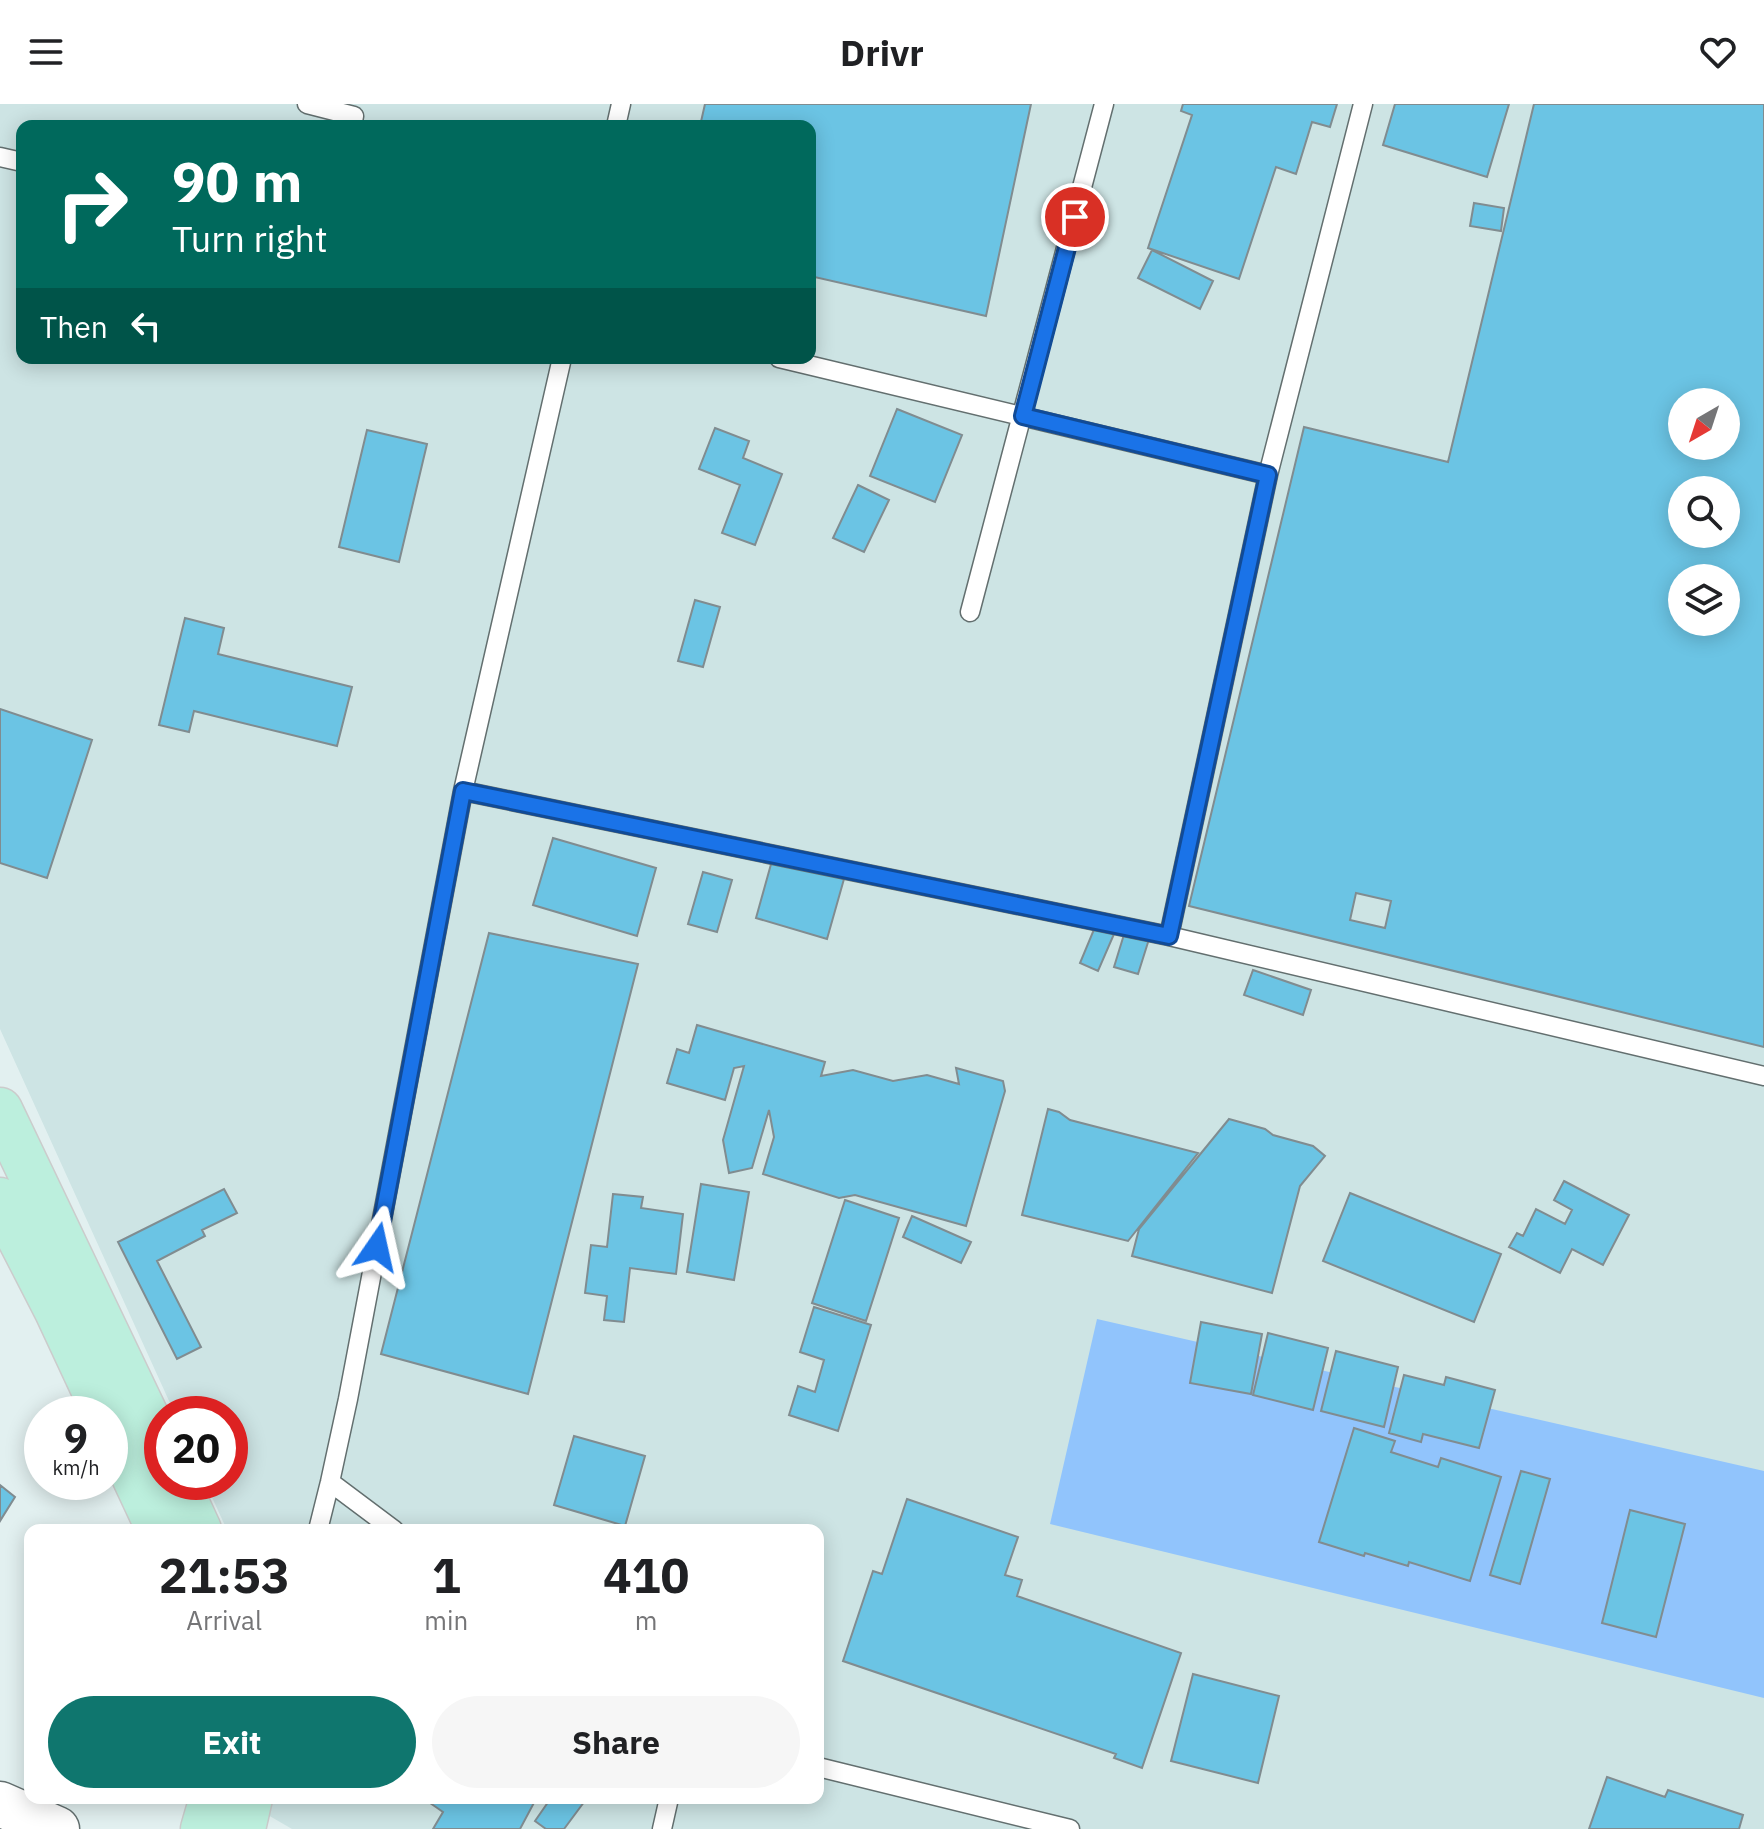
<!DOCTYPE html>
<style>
body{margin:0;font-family:"IBM Plex Sans",sans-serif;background:#f6f6f6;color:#202124;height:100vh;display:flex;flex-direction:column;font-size:30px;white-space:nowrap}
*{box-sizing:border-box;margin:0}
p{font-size:26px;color:#757577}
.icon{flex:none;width:44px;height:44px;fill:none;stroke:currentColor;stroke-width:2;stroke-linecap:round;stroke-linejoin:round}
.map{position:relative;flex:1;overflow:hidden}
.side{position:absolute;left:24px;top:1420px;width:800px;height:280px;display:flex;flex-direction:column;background:#fff;border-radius:16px;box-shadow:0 4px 20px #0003}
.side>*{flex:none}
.top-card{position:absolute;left:16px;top:16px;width:800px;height:244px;border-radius:16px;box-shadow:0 4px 20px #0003;background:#00695c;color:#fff;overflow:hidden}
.needle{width:52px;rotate:219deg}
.controls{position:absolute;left:1668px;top:284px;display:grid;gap:16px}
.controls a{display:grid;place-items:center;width:72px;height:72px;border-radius:50%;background:#fff;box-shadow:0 4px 20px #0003;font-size:40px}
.speed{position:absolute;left:24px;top:1292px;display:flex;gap:16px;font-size:40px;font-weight:700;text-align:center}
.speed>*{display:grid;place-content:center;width:104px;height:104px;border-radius:50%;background:#fff;box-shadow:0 4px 20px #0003;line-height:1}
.speed small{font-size:20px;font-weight:400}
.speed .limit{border:12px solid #d22;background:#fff;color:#111}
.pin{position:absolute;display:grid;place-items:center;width:68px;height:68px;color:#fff;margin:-34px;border:4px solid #fff;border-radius:50%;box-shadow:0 2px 8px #0007}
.me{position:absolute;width:88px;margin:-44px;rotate:11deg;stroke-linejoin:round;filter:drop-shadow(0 0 6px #0008)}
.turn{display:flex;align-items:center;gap:28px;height:168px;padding:0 24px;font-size:36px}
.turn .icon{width:104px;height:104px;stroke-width:2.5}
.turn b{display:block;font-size:56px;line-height:68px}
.then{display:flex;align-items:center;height:76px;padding:0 24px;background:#0003;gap:16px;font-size:30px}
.eta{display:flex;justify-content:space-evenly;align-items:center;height:136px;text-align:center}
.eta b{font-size:48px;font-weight:700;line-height:56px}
.action{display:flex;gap:16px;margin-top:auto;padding:16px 24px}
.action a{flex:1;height:92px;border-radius:48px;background:#0f766e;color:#fff;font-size:32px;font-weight:700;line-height:92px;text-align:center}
.action a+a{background:#f6f6f6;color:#202124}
header{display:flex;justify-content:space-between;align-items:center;height:104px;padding:0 24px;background:#fff;font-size:36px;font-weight:700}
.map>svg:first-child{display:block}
.built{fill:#cde4e4;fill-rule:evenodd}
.water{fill:#91c4fc}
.building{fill:#6bc4e4;stroke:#808c90;stroke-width:2;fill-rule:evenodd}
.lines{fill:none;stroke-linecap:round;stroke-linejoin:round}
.service-casing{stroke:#636f6f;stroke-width:21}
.tertiary-casing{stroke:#636f6f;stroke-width:47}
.primary-casing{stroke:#cbcccc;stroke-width:47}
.service{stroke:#fff;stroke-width:18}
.tertiary{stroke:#fff;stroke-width:44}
.primary{stroke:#bcefdd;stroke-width:44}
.route-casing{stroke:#114b97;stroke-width:20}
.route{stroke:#1a73e8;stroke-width:14}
</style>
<header><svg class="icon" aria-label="menu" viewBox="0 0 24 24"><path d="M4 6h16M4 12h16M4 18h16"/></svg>Drivr<svg class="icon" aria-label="heart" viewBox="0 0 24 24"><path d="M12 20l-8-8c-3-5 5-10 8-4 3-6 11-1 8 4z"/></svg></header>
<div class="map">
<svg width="1764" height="1725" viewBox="0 0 1764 1725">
<rect width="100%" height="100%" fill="#e2f0f0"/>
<path class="built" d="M0,0H1764V1725H292L261,1707L263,1694H818V1426H227L205,1378H230V1310H175L0,925ZM22,22H810V254H22ZM1682,298H1726V342H1682ZM1682,386H1726V430H1682ZM1682,474H1726V518H1682Z"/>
<path class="water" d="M1097,1215L1764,1367V1594L1050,1420Z"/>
<path class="building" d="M705,0H1031L986,212L810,172V22H700Z
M1183,0H1337L1330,23L1312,18L1296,70L1276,63L1239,175L1148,144L1192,11L1181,7Z
M1395,0H1509L1487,73L1383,41Z
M1534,0H1764V943L1189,802L1304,323L1448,358ZM1682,298H1726V342H1682ZM1682,386H1726V430H1682ZM1682,474H1726V518H1682Z
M1474,99L1504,104L1501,127L1470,122Z
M1152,146L1213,177L1200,205L1138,174Z
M897,305L962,331L935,398L870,372Z
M715,324L749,337L743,354L782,370L755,441L722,429L740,381L699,365Z
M367,326L427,340L399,458L339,443Z
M858,381L889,396L864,448L833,434Z
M695,496L720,503L703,563L678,557Z
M185,514L224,524L218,550L352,583L337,642L194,607L189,628L159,621Z
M0,605L92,636L47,774L0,759Z
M553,734L656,764L637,832L533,801Z
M773,753L844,775L827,835L756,814Z
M703,768L732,776L717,828L688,820Z
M1356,789L1391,797L1385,824L1350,816Z
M1095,823L1114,830L1098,867L1080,859Z
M1126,824L1150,832L1138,870L1114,863Z
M489,829L638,860L528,1290L381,1250Z
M1253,866L1311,886L1303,911L1244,891Z
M697,921L825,958L821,972L853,966L893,977L927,971L959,980L956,964L1003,977L1005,987L966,1122L855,1091L839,1094L763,1070L774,1033L769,1006L752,1064L729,1069L723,1036L744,962L734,964L725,996L667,979L677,945L689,949Z
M1048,1005L1059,1008L1070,1016L1198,1049L1128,1137L1022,1111Z
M1229,1015L1265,1025L1273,1031L1313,1042L1325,1052L1300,1082L1272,1189L1132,1152L1139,1125Z
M1564,1077L1629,1111L1603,1161L1572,1145L1560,1169L1509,1143L1517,1129L1523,1132L1536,1105L1565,1120L1572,1106L1554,1096Z
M701,1080L749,1088L734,1176L687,1168Z
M224,1085L237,1109L202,1126L205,1132L157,1157L201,1243L177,1255L118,1138Z
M1350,1089L1501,1150L1474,1218L1323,1157Z
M613,1090L643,1093L641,1104L683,1110L676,1170L630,1164L624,1218L604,1216L607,1192L585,1189L591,1141L607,1143Z
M845,1096L899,1114L866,1217L812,1199Z
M912,1112L971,1138L961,1159L903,1133Z
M814,1203L871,1221L838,1327L789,1311L798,1282L815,1288L824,1256L800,1248Z
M1201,1218L1262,1230L1251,1290L1190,1279Z
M1268,1229L1328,1244L1313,1306L1253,1291Z
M1336,1247L1398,1263L1384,1323L1321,1307Z
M1404,1271L1444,1281L1446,1273L1495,1286L1479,1344L1423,1330L1421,1338L1389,1329Z
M1354,1324L1395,1337L1391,1348L1438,1363L1441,1354L1501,1373L1470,1477L1409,1458L1408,1462L1365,1449L1364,1452L1319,1438Z
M574,1332L645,1352L625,1422L554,1401Z
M1521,1367L1550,1375L1520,1480L1490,1471Z
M0,1381L15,1393L0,1417Z
M907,1395L1018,1433L1005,1471L1022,1476L1017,1492L1181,1549L1142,1664L1114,1654L1116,1650L843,1557L873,1467L882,1470Z
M1630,1406L1685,1420L1656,1533L1602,1519Z
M1193,1570L1279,1592L1258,1679L1171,1657Z
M1607,1673L1665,1693L1668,1686L1743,1711L1739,1725H1589Z
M423,1694H535L536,1695L520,1725H433L443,1708Z
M551,1694H587L564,1725H546L535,1717Z"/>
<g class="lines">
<g class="service-casing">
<path id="service" d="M307,0L354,12L352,22
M616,22L621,0
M0,53L22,58
M779,254L1268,371
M970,508L1104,0
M463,687L1169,832L1764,972
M1169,832L1268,371L1363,0
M330,1378L394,1426
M318,1426L330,1378L348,1295L463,687L562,254
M818,1663L1070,1725
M662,1725L669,1694"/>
</g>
<g class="tertiary-casing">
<path id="tertiary" d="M0,1700L57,1725"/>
</g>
<g class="primary-casing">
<path id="primary" d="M0,1006L162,1345
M0,1096L57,1207L105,1310
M110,1321L159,1426
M177,1378L199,1426
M203,1725L212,1694
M243,1725L250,1694"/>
</g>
<use href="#service" class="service"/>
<use href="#tertiary" class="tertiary"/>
<use href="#primary" class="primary"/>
</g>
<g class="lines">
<g class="route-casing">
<path id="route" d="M377,1143L463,687L1169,832L1268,371L1023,312L1075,113"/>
</g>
<use href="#route" class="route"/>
</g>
</svg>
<div class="controls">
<a><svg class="needle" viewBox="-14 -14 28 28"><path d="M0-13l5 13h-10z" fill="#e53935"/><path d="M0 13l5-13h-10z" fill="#757577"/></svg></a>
<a><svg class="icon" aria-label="search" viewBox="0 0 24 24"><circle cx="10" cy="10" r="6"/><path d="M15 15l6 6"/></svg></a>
<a><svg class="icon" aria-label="layers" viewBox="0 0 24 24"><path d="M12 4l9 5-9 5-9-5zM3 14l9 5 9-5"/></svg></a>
</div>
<div class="speed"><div>9<small>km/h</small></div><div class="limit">20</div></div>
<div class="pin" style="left:1075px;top:113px;background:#d93025"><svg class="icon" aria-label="arrive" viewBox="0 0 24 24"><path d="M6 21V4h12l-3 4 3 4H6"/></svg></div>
<svg class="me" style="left:377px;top:1143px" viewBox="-20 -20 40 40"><path d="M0-17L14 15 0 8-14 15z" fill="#1a73e8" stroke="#fff" stroke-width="4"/></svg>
<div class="top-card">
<div class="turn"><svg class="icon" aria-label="right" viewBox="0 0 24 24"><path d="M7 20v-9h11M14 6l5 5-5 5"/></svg><div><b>90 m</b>Turn right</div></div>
<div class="then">Then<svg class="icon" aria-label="left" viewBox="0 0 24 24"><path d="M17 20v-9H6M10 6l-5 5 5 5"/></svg></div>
</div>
<section class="side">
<div class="eta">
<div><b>21:53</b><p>Arrival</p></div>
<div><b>1</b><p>min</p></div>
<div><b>410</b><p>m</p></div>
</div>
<div class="action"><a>Exit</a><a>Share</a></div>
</section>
</div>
